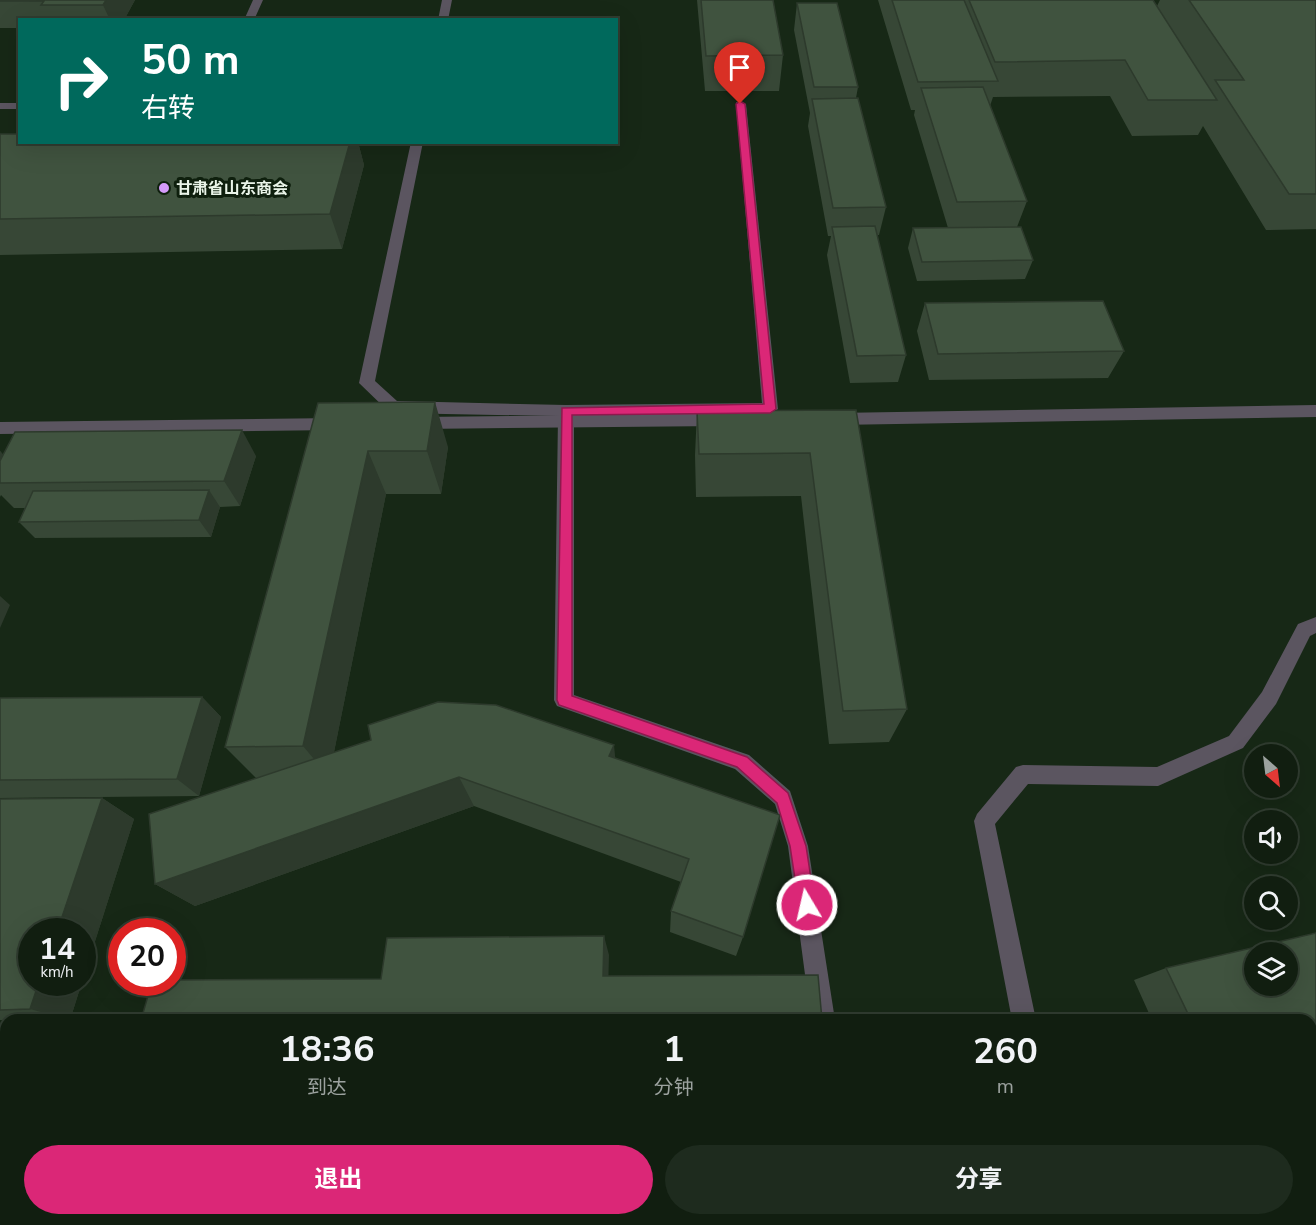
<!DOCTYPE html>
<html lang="zh">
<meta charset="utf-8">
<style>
body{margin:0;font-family:"Nunito Sans","Noto Sans SC",sans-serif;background:#1e2b1e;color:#f1f3f6;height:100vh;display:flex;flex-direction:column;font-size:22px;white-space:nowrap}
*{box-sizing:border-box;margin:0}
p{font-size:20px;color:#9ca29f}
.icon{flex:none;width:33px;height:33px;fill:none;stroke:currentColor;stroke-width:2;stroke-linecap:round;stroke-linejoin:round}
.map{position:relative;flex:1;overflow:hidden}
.details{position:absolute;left:0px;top:1014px;width:1317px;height:212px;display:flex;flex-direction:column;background:#111e10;border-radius:18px 18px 0 0;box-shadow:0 6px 24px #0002,0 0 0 2px #303c30}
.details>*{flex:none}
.top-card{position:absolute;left:18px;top:18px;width:600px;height:126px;border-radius:0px;box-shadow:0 6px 24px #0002,0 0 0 2px #303c30;background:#00695c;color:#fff;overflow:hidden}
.needle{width:39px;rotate:152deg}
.fabs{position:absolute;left:1244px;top:744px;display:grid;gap:12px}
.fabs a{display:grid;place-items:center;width:54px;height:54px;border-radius:50%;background:#111e10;box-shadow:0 6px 24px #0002,0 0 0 2px #303c30;font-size:30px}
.speed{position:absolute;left:18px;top:918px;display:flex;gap:12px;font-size:30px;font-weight:700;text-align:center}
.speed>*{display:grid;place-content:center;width:78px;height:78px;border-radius:50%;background:#111e10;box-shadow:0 6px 24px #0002,0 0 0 2px #303c30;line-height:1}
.speed small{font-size:15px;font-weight:400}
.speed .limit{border:9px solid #d22;background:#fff;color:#111}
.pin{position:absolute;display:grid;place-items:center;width:51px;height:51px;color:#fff;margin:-62px -26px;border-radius:50% 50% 50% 0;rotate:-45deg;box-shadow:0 0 6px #0007}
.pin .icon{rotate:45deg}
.me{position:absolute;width:66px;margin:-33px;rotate:351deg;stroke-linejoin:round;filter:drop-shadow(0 0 4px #0008)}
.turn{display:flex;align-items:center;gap:21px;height:126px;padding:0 24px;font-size:27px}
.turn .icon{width:78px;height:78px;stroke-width:2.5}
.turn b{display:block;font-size:42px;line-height:51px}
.eta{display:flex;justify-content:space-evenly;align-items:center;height:102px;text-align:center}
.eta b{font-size:36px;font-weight:700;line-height:42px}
.action{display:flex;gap:12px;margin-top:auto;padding:12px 24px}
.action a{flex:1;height:69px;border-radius:36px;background:#db2777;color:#fff;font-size:24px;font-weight:700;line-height:69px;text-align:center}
.action a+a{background:#1e2b1e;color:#f1f3f6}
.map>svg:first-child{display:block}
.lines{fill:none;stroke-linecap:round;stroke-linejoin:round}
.lane{fill:#5b5560;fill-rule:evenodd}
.street{fill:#5b5560;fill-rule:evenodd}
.wall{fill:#374736;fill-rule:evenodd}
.shaded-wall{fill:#2d3a2c}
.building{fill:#40533f;stroke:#2d3a2c;stroke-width:1.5;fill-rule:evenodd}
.route{fill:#db2777;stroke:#8e194d;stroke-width:1.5}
.poi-dot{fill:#d59bfa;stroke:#0e1f0d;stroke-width:2}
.labels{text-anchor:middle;stroke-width:6;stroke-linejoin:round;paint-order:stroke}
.far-poi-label{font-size:16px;font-weight:bold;fill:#e9f4e8;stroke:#0e1f0d;text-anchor:start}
</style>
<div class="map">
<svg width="1316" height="1225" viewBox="0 0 1316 1225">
<rect width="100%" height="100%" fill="#172816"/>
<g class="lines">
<path class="lane" d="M253,0H263L254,20H244Z
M442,0H452L448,20H438Z
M736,102L746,104L778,409L770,415L574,417V695L749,755L790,791L808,846L835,1020H811L788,846L775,804L735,769L557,706L554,700L558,416L393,413L388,411L359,383L411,142H423L375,381L397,401L566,405L762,403Z
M0,103H20V109H0Z
M792,1220H820L818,1225H790Z"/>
<path class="street" d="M1316,405V417L836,425L828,419L836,413Z
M721,414L729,420L721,426L419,429L411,423L419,417Z
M337,418L345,424L337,430L0,434V422Z
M1316,617V633L1310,636L1276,704L1243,748L1158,786L1028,784L995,824L1036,1020H1012L974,821L977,814L1016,767L1023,765L1157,767L1229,736L1262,692L1298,624Z
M1052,1220H1078L1079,1225H1053Z"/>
</g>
<path class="wall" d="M0,0H135L124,20H20V28H0Z
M697,0H773L783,55L779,91H705Z
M878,0H1153L1157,6L1160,0H1316V229L1266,230L1203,126L1198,135L1132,136L1110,96L993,97L990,106L1027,201L1017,227L1033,260L1025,279L917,281L908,248L913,228H948L914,115L915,110H911Z
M797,3L858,87L856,98L886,207L879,235H877L906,355L898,382L850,383L827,255L831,236H828L808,126L810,113L794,30Z
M0,134L20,142H358L364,165L342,249L0,255Z
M925,303L1124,351L1108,378L929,380L917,331Z
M318,403L448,447L441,494H386L334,752L615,759L780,815L743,937L736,956L670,932L671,911L681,882L474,806L195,906L155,884L256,778L225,747Z
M856,410L907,709L889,742L829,744L801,496L696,497L695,455L697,411Z
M0,451L3,455L256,456L240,506L220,507L211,537L35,538L19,522L25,508H14L1,495L0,497Z
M202,697L221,717L199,796L0,798V698Z
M102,798L134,819L82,982V932L32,982H82L70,1020H0V799Z
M1316,933V1225H1246L1243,1220H1311V1020H1152L1134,980L1166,968ZM1254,952H1287V986H1254Z"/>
<path class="shaded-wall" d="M106,0H135L124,20H110L103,5Z
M350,142H358L364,165L342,249L330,214Z
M435,402L448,447L441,494L427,451Z
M242,430L256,456L240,506L224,481Z
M0,451L15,467L0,483Z
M368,451L386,494L329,777L303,746Z
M209,490L220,507L211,537L199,520Z
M0,596L10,605L0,628Z
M202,697L221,717L199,796L177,779Z
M614,745L617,776L609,756Z
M459,777L474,806L195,906L155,884Z
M102,798L134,819L82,982V932H57Z
M604,936L609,955L608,992L603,976Z
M39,982H82L70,1020L30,1009Z"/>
<path class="building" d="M0,0H106L103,5H41L44,1H0Z
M701,0H773L783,55L706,56Z
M892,0H964L998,81L918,82Z
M969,0H1153L1217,100H1148L1125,60L995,62Z
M1189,0H1316V194H1289L1215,80H1244Z
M797,3H837L858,87H814Z
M983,87L1027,201L957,202L921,88Z
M858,98L886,207L833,208L812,99Z
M0,134H20V142H350L330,214L0,219Z
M875,226L906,355L857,356L832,227Z
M1021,227L1033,260L922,262L913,228Z
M1103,301L1124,351L938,354L925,303Z
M435,402L427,451H368L303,746L225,747L318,403Z
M856,410L907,709L843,711L810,453L699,454L697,411Z
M242,430L224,481L0,483V461L15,432Z
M209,490L199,520L19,522L33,491Z
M202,697L177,779L0,780V698Z
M438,702L496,705L614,745L609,756L780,815L743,937L671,911L689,859L459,777L155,884L149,814L371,740L368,725Z
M102,798L57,932H32V982H39L30,1009L0,1010V799Z
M1316,933V1225H1289L1286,1220H1311V1020H1191L1166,968ZM1254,952H1287V986H1254Z
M604,936L603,976L818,975L822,1020H141L152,982H172V980L381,979L387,938Z"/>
<path class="route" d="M740,101L745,104L776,409L770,413L572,415V696L747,757L788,793L806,846L815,905L813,911L807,913L801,911L799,905L790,846L777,803L737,767L559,705L557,700L562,408L764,404L736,104Z"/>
<circle class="poi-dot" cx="164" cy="188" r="6"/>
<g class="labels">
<g class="far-poi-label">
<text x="176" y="194">甘肃省山东商会</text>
</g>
</g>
</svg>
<div class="fabs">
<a><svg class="needle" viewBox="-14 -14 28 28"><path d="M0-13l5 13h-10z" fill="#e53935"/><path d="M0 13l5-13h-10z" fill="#9ca29f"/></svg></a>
<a><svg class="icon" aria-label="sound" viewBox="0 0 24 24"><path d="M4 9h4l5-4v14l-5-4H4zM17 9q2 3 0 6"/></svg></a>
<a><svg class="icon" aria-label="search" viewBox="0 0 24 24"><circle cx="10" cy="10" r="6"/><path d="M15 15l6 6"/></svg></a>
<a><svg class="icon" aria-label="layers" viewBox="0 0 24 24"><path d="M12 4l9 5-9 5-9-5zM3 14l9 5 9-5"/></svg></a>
</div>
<div class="speed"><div>14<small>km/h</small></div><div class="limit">20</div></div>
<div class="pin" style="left:740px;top:104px;background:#d93025"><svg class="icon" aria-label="arrive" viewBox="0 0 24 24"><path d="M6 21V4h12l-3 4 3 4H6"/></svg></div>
<svg class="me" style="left:807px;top:905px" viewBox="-20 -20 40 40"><circle r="17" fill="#db2777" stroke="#fff" stroke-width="3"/><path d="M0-11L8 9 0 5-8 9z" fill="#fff"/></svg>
<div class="top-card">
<div class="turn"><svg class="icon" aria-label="right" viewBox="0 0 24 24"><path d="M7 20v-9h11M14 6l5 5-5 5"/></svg><div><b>50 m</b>右转</div></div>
</div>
<section class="details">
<div class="eta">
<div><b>18:36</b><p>到达</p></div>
<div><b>1</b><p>分钟</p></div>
<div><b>260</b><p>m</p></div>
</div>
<div class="action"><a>退出</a><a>分享</a></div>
</section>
</div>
